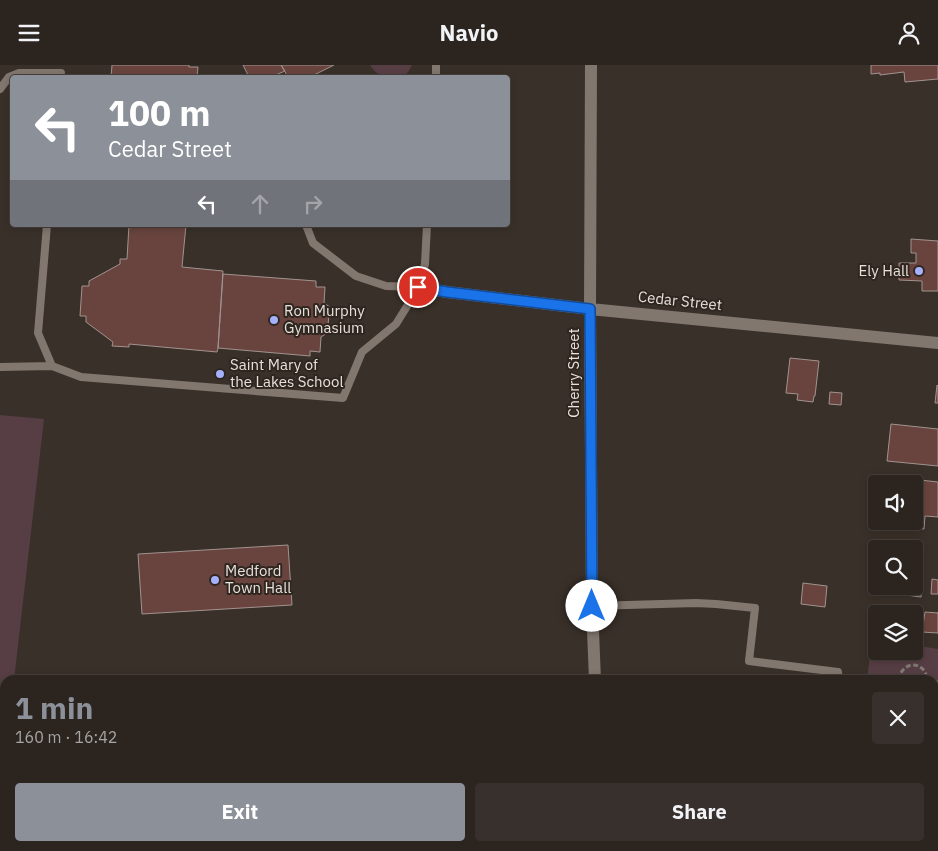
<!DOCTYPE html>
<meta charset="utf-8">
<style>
body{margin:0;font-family:"IBM Plex Sans",sans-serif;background:#37302c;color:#f1f3f6;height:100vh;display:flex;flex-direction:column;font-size:19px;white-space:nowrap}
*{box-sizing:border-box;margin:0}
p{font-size:16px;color:#a6a4a4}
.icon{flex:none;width:28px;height:28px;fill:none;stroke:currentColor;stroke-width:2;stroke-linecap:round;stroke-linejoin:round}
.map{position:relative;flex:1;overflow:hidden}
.side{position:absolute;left:0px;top:610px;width:939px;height:176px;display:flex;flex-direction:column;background:#2b241f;border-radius:15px 15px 0 0;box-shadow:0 2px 8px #0003,0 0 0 1px #47413d}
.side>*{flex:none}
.hud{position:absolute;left:10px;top:10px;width:500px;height:152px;border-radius:5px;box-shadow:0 2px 8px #0003,0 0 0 1px #47413d;background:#8c9099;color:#fff;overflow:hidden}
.buttons{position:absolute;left:868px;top:410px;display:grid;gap:10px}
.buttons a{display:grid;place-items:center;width:55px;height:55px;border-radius:5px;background:#2b241f;box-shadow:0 2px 8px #0003,0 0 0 1px #47413d;font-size:25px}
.pin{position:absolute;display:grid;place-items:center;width:42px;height:42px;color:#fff;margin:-21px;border:2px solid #fff;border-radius:50%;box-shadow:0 1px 5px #0007}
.me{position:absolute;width:55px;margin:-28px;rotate:0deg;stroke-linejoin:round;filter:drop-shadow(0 0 4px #0008)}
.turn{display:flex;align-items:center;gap:18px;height:105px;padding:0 15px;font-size:22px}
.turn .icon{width:65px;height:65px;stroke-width:2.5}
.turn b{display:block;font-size:35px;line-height:42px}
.lanes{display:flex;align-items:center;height:48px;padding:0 15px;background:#0003;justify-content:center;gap:25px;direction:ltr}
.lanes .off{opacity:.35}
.round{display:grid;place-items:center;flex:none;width:52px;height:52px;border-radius:5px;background:#37302c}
.overview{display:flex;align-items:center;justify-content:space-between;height:85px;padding:0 15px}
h1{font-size:30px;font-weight:700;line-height:38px;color:#8c9099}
.action{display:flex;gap:10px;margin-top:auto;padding:10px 15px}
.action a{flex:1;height:58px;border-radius:5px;background:#8c9099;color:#fff;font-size:20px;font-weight:700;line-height:58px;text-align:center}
.action a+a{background:#37302c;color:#f1f3f6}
header{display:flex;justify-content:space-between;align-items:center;height:65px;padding:0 15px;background:#2b241f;font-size:22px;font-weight:700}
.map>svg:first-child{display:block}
.green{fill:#563e44}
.building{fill:#69443e;stroke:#a29390}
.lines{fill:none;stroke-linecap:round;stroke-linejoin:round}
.path{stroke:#837b75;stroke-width:3;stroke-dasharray:5 2.5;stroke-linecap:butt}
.service{stroke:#82776f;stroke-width:8}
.minor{stroke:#82776f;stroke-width:12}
.route-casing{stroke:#114b97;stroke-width:12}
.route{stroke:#1a73e8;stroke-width:9}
.poi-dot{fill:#a5b1fc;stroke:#2f261f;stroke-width:2}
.labels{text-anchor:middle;stroke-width:4;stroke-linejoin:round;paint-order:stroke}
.poi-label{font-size:15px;fill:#e7e1dc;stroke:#2f261f;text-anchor:start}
.street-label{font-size:15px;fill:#e7e1dc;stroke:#2f261f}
</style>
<header><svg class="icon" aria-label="menu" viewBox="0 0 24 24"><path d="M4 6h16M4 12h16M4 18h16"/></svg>Navio<svg class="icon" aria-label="person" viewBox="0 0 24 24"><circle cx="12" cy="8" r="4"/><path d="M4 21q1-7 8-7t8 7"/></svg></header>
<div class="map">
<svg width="938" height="786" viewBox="0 0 938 786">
<rect width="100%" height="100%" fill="#393029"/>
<path class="green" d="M370,0H412C410,4 407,10 402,12C400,13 395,12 394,12C383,12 375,9 370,0Z
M0,350L44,354L14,615H5V636H0Z
M872,574L876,575V586H914V580L938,584V643H934V615H867Z"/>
<path class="building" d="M112,0H189V2H198L197,12H111Z
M243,0H281L285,6L271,12H249Z
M281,0H334L310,12H288Z
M871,0H938V14L905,17L904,7L880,10V8L871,9Z
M129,160H186L182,202L223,206L218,283L217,287L129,279V282L112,281L113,277L86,257V251H80L82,221H89V216L120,199V194H127Z
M911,174L938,176V226H922V216L899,215V198H916V188H911Z
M223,209L316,216V222H325L324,238L330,242L327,268L321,272L320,287L310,286V291L218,283Z
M790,293L819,296L815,331H814L813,337L797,335L798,329L786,328Z
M937,320L938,321V338H935Z
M830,327L842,328L841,340L829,339Z
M891,359L938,364V401L887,396Z
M920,415L938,417V452L925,451L924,464L895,461V456H914L915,421L920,422Z
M288,480L292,540L142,549L138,489Z
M914,512L923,513L921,532L891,528V521H914Z
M932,514L938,515V529H931Z
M803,518L827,521L825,542L801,539Z
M925,547L938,548V547V568L922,567Z
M934,664L938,665V683H934Z
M935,694H938V715L934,714Z
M934,718H938V761L934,760Z"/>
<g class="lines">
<path class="path" d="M899,615C901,595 926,595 927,615
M934,617H938"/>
<path class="service" d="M436,12V0
M0,24L9,12L19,8H61
M47,160L38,268L52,301L81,312L343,333L362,287L396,259L419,222L425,199L427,160
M306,160L313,178L356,211L386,221L419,222
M0,302L52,301
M592,541L696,538L716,539L755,543L749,596L838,607L839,615
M232,781V786
M842,781V786"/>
<path class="minor" d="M591,0L590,244L592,541L595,615
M419,222L447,227L590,244L938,278
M602,781L603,786
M911,786L938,784"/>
</g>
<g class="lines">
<g class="route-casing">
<path id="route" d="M418,222L447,227L590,244L592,541"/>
</g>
<use href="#route" class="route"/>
</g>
<g class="poi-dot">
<circle cx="919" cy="206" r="5"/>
<circle cx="274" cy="255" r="5"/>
<circle cx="220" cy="309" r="5"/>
<circle cx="215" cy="515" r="5"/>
</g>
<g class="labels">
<g class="poi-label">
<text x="909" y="211" text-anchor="end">Ely Hall</text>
<text x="284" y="251">Ron Murphy<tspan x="284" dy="17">Gymnasium</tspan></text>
<text x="230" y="305">Saint Mary of<tspan x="230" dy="17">the Lakes School</tspan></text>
<text x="225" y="511">Medford<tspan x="225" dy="17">Town Hall</tspan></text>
</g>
<g class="street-label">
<text transform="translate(680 236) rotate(6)" y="5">Cedar Street</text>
<text transform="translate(574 308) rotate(-90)" y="5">Cherry Street</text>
</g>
</g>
</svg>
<div class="buttons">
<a><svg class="icon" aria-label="sound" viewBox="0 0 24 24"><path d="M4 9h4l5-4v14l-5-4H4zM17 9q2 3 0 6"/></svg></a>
<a><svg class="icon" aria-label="search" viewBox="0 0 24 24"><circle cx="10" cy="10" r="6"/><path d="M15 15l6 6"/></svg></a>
<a><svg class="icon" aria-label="layers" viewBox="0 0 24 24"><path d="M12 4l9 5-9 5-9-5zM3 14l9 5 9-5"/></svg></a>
</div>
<div class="pin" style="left:418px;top:222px;background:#d93025"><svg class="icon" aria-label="arrive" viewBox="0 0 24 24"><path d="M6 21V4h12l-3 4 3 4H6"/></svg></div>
<svg class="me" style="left:592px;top:541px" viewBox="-20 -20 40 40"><circle r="19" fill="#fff"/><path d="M0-13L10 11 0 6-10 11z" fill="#1a73e8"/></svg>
<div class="hud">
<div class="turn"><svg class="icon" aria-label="left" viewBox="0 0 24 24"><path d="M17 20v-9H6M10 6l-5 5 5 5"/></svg><div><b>100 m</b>Cedar Street</div></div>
<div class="lanes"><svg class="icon" aria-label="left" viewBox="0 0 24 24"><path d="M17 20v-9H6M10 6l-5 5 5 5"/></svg><svg class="icon off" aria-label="ahead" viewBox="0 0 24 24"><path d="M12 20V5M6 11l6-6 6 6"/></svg><svg class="icon off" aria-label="right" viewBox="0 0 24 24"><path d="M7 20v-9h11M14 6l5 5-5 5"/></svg></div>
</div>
<section class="side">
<div class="overview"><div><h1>1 min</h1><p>160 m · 16:42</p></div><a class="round"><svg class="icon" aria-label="close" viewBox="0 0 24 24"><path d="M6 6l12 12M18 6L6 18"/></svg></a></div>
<div class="action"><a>Exit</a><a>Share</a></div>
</section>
</div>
